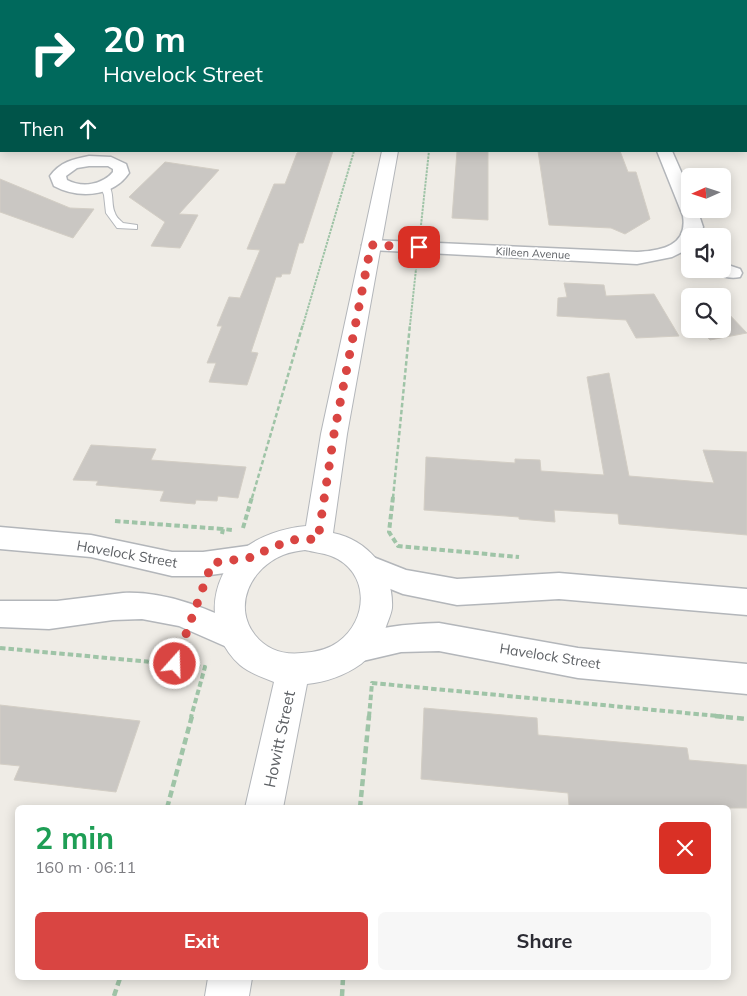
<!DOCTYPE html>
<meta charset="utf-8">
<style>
body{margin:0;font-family:Mulish,sans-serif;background:#f7f7f7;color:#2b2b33;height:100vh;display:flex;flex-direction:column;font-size:19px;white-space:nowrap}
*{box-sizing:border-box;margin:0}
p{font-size:16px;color:#7c7c81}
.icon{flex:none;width:28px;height:28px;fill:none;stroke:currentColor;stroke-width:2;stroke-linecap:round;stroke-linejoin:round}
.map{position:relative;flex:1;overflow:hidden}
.details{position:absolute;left:15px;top:805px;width:716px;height:175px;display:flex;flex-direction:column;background:#fff;border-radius:8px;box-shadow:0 2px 12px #0003}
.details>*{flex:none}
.top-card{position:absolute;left:0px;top:0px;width:748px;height:152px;box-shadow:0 2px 12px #0003;background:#00695c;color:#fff;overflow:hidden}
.needle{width:32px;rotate:267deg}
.controls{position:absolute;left:681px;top:168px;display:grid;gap:10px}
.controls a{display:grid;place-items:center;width:50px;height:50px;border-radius:8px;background:#fff;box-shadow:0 2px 12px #0003;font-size:25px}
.pin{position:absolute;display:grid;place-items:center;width:42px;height:42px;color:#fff;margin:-21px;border-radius:10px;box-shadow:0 2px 8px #0006}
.me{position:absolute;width:55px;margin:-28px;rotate:20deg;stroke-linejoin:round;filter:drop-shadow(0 0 4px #0008)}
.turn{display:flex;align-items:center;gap:18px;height:105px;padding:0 20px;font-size:22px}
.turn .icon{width:65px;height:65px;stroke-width:2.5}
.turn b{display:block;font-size:35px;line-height:42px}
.then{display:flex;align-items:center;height:48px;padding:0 20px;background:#0003;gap:10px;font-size:19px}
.round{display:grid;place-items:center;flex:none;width:52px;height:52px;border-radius:8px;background:#f7f7f7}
.overview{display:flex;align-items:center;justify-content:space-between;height:85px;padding:0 20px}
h1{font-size:30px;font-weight:700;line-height:38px;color:#1e9e55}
.primary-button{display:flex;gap:10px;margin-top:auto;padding:10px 20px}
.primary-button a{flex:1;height:58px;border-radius:8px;background:#d94542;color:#fff;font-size:20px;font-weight:700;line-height:58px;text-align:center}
.primary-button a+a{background:#f7f7f7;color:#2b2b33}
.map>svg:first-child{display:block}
.building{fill:#cac7c3;stroke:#d3cec5}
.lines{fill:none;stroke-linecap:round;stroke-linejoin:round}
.service-casing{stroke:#b3b6ba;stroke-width:2}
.minor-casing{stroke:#b3b6ba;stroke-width:3}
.tertiary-casing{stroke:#b3b6ba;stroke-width:2}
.path-far3{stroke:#9fc4a7;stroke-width:2;stroke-dasharray:2.5 1;stroke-linecap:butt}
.path-far2{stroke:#9fc4a7;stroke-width:2.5;stroke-dasharray:4.5 2.5;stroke-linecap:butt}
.path-far1{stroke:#9fc4a7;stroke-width:4;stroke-dasharray:5.5 3;stroke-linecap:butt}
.path{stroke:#9fc4a7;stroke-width:4.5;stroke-dasharray:7 4;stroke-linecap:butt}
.service{fill:#fff;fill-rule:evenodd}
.minor{fill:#fff;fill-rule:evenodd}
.tertiary{fill:#fff;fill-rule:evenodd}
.route{stroke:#d94542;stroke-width:9;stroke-dasharray:0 16.2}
.labels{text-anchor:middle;stroke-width:4;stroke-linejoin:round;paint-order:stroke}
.far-street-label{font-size:11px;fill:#5e6165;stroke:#fff}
.street-label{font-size:14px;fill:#5e6165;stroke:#fff}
.near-street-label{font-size:16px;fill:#5e6165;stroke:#fff}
</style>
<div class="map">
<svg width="747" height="996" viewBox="0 0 747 996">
<rect width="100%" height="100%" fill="#efece6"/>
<path class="building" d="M302,151H333L303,243H299L290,274H282L281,277H276L251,352L258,353L247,385L209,382L216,363H207L222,326H217L229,297L240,298L260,250L247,249L274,184H285L297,153Z
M457,151H488V220L452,218Z
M538,151H620L628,172H636L650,219L625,234L611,228L549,225Z
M165,162L219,170L179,214L198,215L180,248L151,246L165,222L129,197Z
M0,179L70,208L94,209L73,238L0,212Z
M564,283L604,285L606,296L654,294L679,336L636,338L626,320L557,316L558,298L567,297Z
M725,310L747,333L710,340L699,329H722V311Z
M609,373L629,476L714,483L703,450L747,452V535L619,524L618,514L554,510L555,522L519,519V517L424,510L426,457L515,463V459L540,460L541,471L604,475L587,377Z
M91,445L156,449L151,460L246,467L238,498L218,496L217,501L196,500L195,504L160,501L164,491L96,485L98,481L73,480Z
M0,705L140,721L116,792L14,780L20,766L0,764Z
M424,708L537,718L538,735L687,748L689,760L747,765V808H595L569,805L568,793L421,779Z"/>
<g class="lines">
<g class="service-casing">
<path id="service" d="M0,73H1V77H0Z
M104,182C116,188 110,203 115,213C116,217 120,220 123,223L137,225V229L117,228L106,213L104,195L100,185Z"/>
</g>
<g class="minor-casing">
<path id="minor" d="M588,0H607L608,1H589Z
M0,16H1V22H0Z
M746,41H747V47H746Z
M657,151H672L690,192V209H697L703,227L700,236H690V248L672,257L637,264L371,250L365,249L362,245L365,241L371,240L637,252C661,251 688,246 683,216Z
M89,156L111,157L126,164L129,173C113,197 78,199 54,186L50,176C60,162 73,159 89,156ZM89,166H108L113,169V172C102,185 82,188 67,180L66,176L77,168Z
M722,263L740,269L742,273L740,277C731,279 719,277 713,269H722Z
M0,527L91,535L172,552H203L254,545L264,549L268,557L264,565L254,569L203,576H172L91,557L0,549Z
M368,555L406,570L457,579L559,573L747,589V615L559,599L457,605L403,594L358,576L354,567L358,558Z
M123,593C167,591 207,609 247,627L251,637L247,647L236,651L179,626L142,619L113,620L49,629L0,627V601H57Z
M439,623L578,648L747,664V694L578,678L439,651L401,652L354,663L343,659L338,649L343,639C374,627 406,624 439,623Z"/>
</g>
<g class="tertiary-casing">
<path id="tertiary" d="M382,151H398L347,434L333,533C368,540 394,571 392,608C391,615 387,623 385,630C380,642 371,656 361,664C344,676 326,682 307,684L283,808H245L274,682C262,677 249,673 240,665C205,634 207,580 242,550C259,536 284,528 306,526L321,434ZM305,550C313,552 323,553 331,556C370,571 369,620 338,642C327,650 315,652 302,653C283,655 267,650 255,635C232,606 251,568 283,555C290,552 298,551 305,550Z
M208,978H252L249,996H205Z"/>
</g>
<path class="path-far3" d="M421,225L429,151
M303,325L354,151
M410,325L416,269"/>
<path class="path-far2" d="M252,498L303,324
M393,498L410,324"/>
<path class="path-far1" d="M393,497L389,532L398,546L519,557
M115,521L223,529
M243,528L252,497
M222,534L223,529L232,530
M0,648L205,667L191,717
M175,664L182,646
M369,717L372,683L728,717"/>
<path class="path" d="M715,716L747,719
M167,808L192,716
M360,808L369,716
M114,996L120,978
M342,996L343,978"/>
<use href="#service" class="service"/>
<use href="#minor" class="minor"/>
<use href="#tertiary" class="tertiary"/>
</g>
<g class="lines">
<path class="route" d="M175,664L212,563L254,557L266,550L291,540L318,539L334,434L371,245L419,247"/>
</g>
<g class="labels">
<g class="far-street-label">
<text transform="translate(533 253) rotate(3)" y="4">Killeen Avenue</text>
</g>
<g class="street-label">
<text transform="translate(127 554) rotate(10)" y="5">Havelock Street</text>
<text transform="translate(550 656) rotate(9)" y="5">Havelock Street</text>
</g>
<g class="near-street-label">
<text transform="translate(279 739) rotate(-78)" y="6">Howitt Street</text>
</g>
</g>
</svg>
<div class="controls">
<a><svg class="needle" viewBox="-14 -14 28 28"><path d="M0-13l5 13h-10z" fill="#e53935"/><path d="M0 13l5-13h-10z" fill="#7c7c81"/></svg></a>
<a><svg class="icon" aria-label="sound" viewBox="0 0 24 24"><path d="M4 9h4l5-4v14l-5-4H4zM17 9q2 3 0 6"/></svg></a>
<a><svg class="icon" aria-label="search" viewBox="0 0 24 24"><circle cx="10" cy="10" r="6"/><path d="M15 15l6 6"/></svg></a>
</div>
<div class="pin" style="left:419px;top:247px;background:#d93025"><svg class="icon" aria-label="arrive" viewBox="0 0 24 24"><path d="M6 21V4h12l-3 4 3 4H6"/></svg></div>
<svg class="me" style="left:175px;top:664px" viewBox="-20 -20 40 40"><circle r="17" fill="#d94542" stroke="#fff" stroke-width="3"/><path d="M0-11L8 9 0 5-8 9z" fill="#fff"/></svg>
<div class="top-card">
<div class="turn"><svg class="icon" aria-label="right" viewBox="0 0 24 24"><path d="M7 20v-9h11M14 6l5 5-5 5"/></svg><div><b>20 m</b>Havelock Street</div></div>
<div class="then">Then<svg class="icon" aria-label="ahead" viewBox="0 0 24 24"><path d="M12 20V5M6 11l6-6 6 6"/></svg></div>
</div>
<section class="details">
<div class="overview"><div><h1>2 min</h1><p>160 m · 06:11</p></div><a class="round" style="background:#d93025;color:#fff"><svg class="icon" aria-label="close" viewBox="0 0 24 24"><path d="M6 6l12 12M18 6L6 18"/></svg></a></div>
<div class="primary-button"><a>Exit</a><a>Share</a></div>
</section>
</div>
